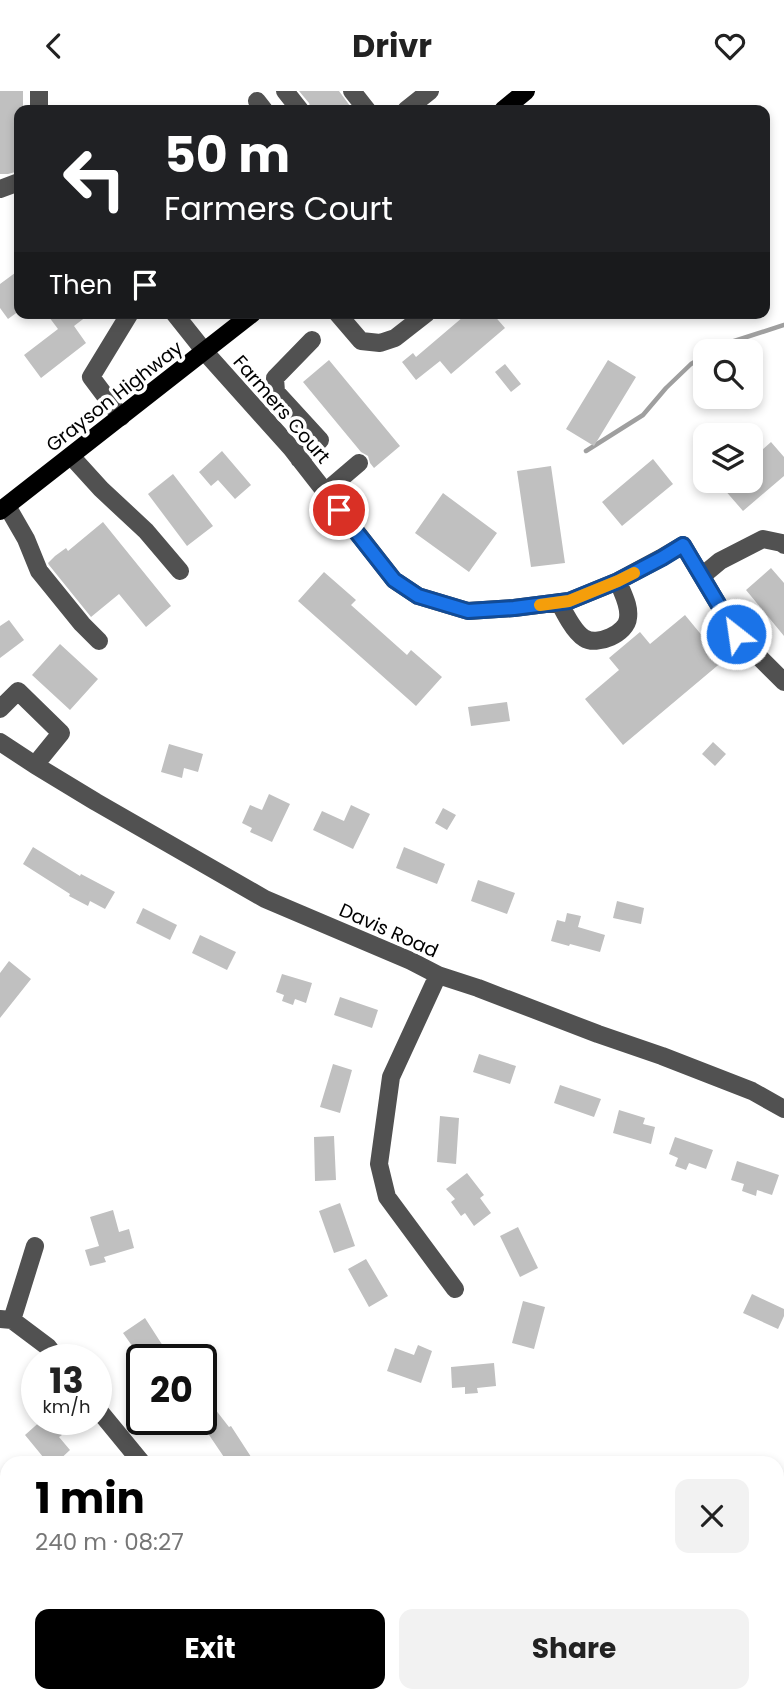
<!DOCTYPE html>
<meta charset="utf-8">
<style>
body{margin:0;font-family:Poppins,sans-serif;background:#f2f2f2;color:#222;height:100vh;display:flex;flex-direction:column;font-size:26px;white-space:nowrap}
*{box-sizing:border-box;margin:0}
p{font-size:23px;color:#767676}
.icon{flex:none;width:38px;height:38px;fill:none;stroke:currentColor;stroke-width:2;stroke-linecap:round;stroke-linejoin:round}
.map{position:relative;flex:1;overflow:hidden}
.sheet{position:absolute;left:0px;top:1365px;width:784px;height:247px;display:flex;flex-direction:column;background:#fff;border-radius:21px 21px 0 0;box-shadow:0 4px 10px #0003}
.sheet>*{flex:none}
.hud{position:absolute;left:14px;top:14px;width:756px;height:214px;border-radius:14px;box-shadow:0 4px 10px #0003;background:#202124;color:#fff;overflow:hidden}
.fabs{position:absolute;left:693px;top:248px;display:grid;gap:14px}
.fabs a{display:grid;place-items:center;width:70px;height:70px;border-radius:14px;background:#fff;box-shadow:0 4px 10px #0003;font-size:35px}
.speed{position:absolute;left:21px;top:1253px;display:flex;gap:14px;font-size:35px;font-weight:700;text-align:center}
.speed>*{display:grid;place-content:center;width:91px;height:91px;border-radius:50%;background:#fff;box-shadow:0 4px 10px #0003;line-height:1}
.speed small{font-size:18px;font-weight:400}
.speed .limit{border:4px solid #111;border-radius:10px;background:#fff;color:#111}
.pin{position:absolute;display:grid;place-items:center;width:60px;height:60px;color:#fff;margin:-30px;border:4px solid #fff;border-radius:50%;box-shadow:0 2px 7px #0007}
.me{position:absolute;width:77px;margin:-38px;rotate:330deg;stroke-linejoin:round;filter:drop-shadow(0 0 5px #0008)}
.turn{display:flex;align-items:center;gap:24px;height:147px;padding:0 35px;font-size:32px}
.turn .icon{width:91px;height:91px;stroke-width:2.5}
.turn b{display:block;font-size:49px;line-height:60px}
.then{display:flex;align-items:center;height:66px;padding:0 35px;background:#0003;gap:14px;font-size:26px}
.round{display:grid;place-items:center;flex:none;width:74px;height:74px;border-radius:14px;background:#f2f2f2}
.summary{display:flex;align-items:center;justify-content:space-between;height:119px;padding:0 35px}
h1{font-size:42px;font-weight:700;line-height:52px;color:#000}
.action{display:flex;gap:14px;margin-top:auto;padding:14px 35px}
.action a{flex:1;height:80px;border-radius:14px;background:#000;color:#fff;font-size:28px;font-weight:700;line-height:80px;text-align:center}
.action a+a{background:#f2f2f2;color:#222}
header{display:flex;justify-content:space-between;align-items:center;height:91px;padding:0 35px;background:#fff;font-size:32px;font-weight:700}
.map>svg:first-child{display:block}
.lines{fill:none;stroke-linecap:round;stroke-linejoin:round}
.stream{stroke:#9f9f9f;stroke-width:4.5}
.building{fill:#c0c0c0}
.minor{stroke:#515151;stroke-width:18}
.major{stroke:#000;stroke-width:18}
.route-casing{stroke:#114b97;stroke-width:18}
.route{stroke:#1a73e8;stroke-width:12}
.slow{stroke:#f59e0b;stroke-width:12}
.labels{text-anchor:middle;stroke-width:7;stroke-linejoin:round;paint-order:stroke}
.street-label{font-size:19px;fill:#000;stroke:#fff}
</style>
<header><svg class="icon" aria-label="back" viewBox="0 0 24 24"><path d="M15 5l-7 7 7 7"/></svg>Drivr<svg class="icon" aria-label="heart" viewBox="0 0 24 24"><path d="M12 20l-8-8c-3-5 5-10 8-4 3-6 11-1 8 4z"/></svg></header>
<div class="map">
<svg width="784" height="1611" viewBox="0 0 784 1611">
<rect width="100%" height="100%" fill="#fff"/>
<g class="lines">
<path class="stream" d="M713,261L728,252L784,234
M586,360L643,324L666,297L691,273L705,265"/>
</g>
<path class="building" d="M0,0H23V19H19V80L8,83H0Z
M299,0H339L353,19H311L309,12Z
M19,179V220L8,228L0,217V193Z
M46,222H91L74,235L86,252L41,287L24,264L58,238Z
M472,222H492L505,237L451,283L440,270L416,289L402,271L413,262L416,266L463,226L465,228Z
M329,269L400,355L374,377L370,372L368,365L361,361L303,291Z
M608,269L636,286L594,355L566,338Z
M505,273L521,293L511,301L495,281Z
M771,351L784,366V385L743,420L717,390H751V369Z
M222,360L251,394L235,408L218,389L211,395L199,381Z
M653,368L673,393L622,435L602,411Z
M551,375L565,472L531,476L517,380Z
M173,383L213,435L187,455L148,403Z
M443,402L497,442L469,481L415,442Z
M103,431L171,515L146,536L119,503L91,526L49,474L48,472L55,465L66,457L68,460Z
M771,477L784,492V545L746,499Z
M324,481L356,509L351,514L407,564L411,559L442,586L416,615L298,510Z
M685,524L723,570L623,654L585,608L619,579L609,567L640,541L650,553Z
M9,529L24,549L0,567V535Z
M60,553L98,588L70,619L32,584Z
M507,611L510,630L471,635L468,616Z
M713,651L726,663L715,675L702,663Z
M169,653L203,663L198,681L184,677L182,687L161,681Z
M269,703L290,713L272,751L250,741L252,737L242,732L250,714L262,719Z
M351,714L370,723L353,758L313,739L322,720L344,730Z
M443,717L456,724L447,739L435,732Z
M33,756L80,785L81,783L115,801L105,818L90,810L88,815L69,805L70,803L23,773Z
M404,756L445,773L437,793L396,777Z
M478,789L515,802L507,823L471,810Z
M617,810L644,817L641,833L613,827Z
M143,817L177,834L170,849L136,832Z
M567,822L581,825L578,836L605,844L600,861L570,853L569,855L551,850L557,829L565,831Z
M200,844L236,861L227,879L192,862Z
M9,870L31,888L0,927V882Z
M282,883L312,892L306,912L295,908L293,914L282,910L284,904L276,901Z
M340,906L378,919L372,937L334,924Z
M479,963L516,975L510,993L473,981Z
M333,973L352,979L340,1022L320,1016Z
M560,994L601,1008L594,1026L554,1012Z
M619,1019L645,1027L643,1033L655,1036L651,1053L613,1042Z
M440,1025L459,1027L456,1073L437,1071Z
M334,1045L336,1089L315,1090L314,1046Z
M675,1046L713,1059L706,1078L689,1072L686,1079L675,1075L678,1067L669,1063Z
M737,1070L779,1084L772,1104L757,1099L756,1105L742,1100L744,1093L731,1089Z
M467,1082L484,1104L480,1107L491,1122L474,1135L465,1122L461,1125L451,1111L455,1108L446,1098Z
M340,1112L355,1155L334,1162L319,1120Z
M113,1119L119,1141L129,1138L134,1157L104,1166L106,1171L90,1175L85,1159L99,1155L90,1126Z
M518,1136L538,1177L520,1186L500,1145Z
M366,1168L388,1205L369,1216L348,1178Z
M752,1203L784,1218V1225L778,1238L743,1222Z
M523,1210L545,1216L534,1258L512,1252Z
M145,1227L163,1255L142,1269L123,1242Z
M418,1254L432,1260L421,1292L387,1280L395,1257L414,1264Z
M494,1272L496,1295L477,1297L478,1302L465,1303V1296L452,1297L451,1276Z
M201,1300L229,1336L231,1335L255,1372H228L205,1338L201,1341Z
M43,1328H48L62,1344L59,1346L70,1359L56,1372H48L25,1344Z"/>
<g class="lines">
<path class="minor" d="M285,0L300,19
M352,0L367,19
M257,10L264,19
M39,19V0
M406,19L430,0
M0,98L19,91
M174,222L205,261L291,357L394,489L418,505L468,520L514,517L569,510L618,490L661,467L683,454L736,543L784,591
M337,222L361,250L380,252L395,247L427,222
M121,326L91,286L130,222
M71,365L101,398L146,440L180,480
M299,368L320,349L276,301L275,287L312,249
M325,401L359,372
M7,415L26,448L39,480L82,533L99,550
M702,485L720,470L763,448L782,452L784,454
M559,511C564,521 574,541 584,547C597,556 627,542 628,527C630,514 622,502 618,490
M0,618L18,600L61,642L35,674
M0,651L35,674L96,711L265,808L411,870L438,884L478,897L598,943L662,965L752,1000L784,1018
M438,884L391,986L379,1073L387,1106L455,1198
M0,1228L12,1229L48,1256L58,1269
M12,1229L35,1155
M96,1316L142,1372
M0,1594L7,1603
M332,1605L337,1611
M744,1605L746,1611"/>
<path class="major" d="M503,19L526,0
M0,420L253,222"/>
</g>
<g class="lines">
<g class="route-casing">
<path id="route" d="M339,419L394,489L418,505L468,520L514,517L569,510L618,490L662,467L683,454L736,543"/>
</g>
<use href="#route" class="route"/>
<path class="slow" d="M540,514L569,510L618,490L634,482"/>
</g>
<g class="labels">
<g class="street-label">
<text transform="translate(114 305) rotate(-38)" y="7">Grayson Highway</text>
<text transform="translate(282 318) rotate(49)" y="7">Farmers Court</text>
<text transform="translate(389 839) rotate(24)" y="7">Davis Road</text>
</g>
</g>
</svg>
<div class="fabs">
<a><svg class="icon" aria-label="search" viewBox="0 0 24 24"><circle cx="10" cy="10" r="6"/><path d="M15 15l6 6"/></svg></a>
<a><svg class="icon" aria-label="layers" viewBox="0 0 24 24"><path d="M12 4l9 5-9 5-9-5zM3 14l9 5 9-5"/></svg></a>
</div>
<div class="speed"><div>13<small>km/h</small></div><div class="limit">20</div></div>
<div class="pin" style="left:339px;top:419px;background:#d93025"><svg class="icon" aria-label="arrive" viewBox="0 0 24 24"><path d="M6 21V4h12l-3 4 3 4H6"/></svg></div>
<svg class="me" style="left:736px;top:543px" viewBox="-20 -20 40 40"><circle r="17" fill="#1a73e8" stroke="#fff" stroke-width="3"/><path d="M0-11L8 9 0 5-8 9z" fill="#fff"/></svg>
<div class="hud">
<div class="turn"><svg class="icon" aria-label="left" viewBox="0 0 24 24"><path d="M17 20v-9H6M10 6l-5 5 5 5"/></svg><div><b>50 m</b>Farmers Court</div></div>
<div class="then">Then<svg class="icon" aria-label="arrive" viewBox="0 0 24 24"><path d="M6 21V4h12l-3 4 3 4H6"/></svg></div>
</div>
<section class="sheet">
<div class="summary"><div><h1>1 min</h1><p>240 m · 08:27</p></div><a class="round"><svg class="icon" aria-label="close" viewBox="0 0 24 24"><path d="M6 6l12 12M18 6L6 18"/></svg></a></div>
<div class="action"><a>Exit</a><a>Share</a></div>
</section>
</div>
